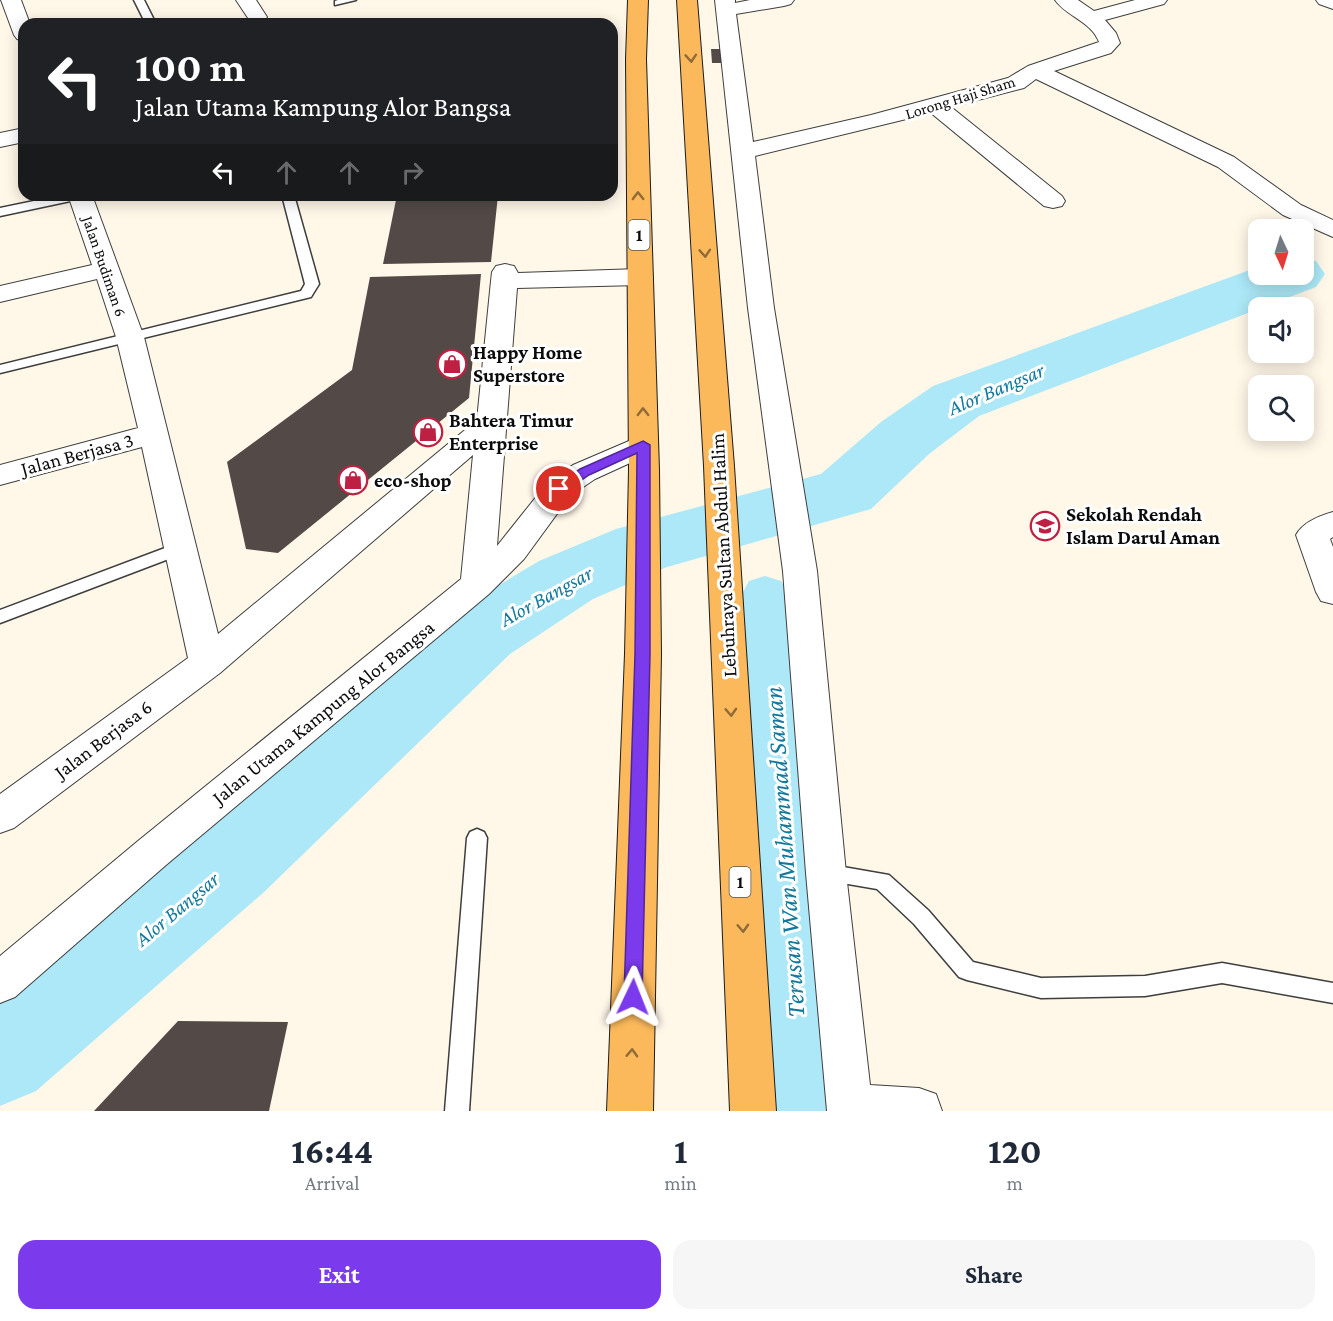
<!DOCTYPE html>
<style>
body{margin:0;font-family:"Crimson Pro",serif;background:#f6f6f7;color:#1f2937;height:100vh;display:flex;flex-direction:column;font-size:22px;white-space:nowrap}
*{box-sizing:border-box;margin:0}
p{font-size:20px;color:#747a83}
.icon{flex:none;width:33px;height:33px;fill:none;stroke:currentColor;stroke-width:2;stroke-linecap:round;stroke-linejoin:round}
.map{position:relative;height:1111px;overflow:hidden}
.panel{display:flex;flex-direction:column;background:#fff;flex:1}
.panel>*{flex:none}
.guide{position:absolute;left:18px;top:18px;width:600px;height:183px;border-radius:18px;box-shadow:0 3px 15px #0003;background:#202124;color:#fff;overflow:hidden}
.needle{width:39px;rotate:176deg}
.tools{position:absolute;left:1248px;top:219px;display:grid;gap:12px}
.tools a{display:grid;place-items:center;width:66px;height:66px;border-radius:12px;background:#fff;box-shadow:0 3px 15px #0003;font-size:30px}
.pin{position:absolute;display:grid;place-items:center;width:51px;height:51px;color:#fff;margin:-26px;border:3px solid #fff;border-radius:50%;box-shadow:0 2px 6px #0007}
.me{position:absolute;width:66px;margin:-33px;rotate:2deg;stroke-linejoin:round;filter:drop-shadow(0 0 4px #0008)}
.turn{display:flex;align-items:center;gap:21px;height:126px;padding:0 18px;font-size:27px}
.turn .icon{width:78px;height:78px;stroke-width:2.5}
.turn b{display:block;font-size:42px;line-height:51px}
.lanes{display:flex;align-items:center;height:57px;padding:0 18px;background:#0003;justify-content:center;gap:30px;direction:ltr}
.lanes .off{opacity:.35}
.eta{display:flex;justify-content:space-evenly;align-items:center;height:102px;text-align:center}
.eta b{font-size:36px;font-weight:700;line-height:42px}
.button{display:flex;gap:12px;margin-top:auto;padding:12px 18px}
.button a{flex:1;height:69px;border-radius:18px;background:#7c3aed;color:#fff;font-size:24px;font-weight:700;line-height:69px;text-align:center}
.button a+a{background:#f6f6f7;color:#1f2937}
.map>svg:first-child{display:block}
.lines{fill:none;stroke-linecap:round;stroke-linejoin:round}
.canal{fill:#ace8f7;fill-rule:evenodd}
.river{fill:#ace8f7;fill-rule:evenodd}
.building{fill:#534a47}
.lane-casing{stroke:#3e3e3e;stroke-width:3}
.street-casing{stroke:#3e3e3e;stroke-width:2}
.primary-casing{stroke:#1c1c1c;stroke-width:2}
.lane{fill:#fff;fill-rule:evenodd}
.street{fill:#fff;fill-rule:evenodd}
.primary{fill:#fcb95b;fill-rule:evenodd}
.oneway{stroke:#906b37}
.route{fill:#7c3aed;stroke:#51269a;stroke-width:1.5}
.labels{text-anchor:middle;stroke-width:6;stroke-linejoin:round;paint-order:stroke}
.far-street-label{font-size:16px;fill:#0b0b0b;stroke:#fff}
.shield{fill:#fff;stroke:#545454;stroke-width:1.5}
.shield-label{font-size:18px;font-weight:bold;fill:#0b0b0b}
.poi-label{font-size:20px;font-weight:bold;fill:#0b0b0b;stroke:#fff;text-anchor:start}
.street-label{font-size:20px;fill:#0b0b0b;stroke:#fff}
.water-label{font-size:21px;font-style:italic;fill:#12799e;stroke:#fff}
.near-water-label{font-size:26px;font-style:italic;fill:#12799e;stroke:#fff}
</style>
<div class="map">
<svg width="1333" height="1111" viewBox="0 0 1333 1111">
<rect width="100%" height="100%" fill="#fff7e8"/>
<g class="lines">
<path class="canal" d="M765,576L781,581L787,592L833,1111H771L743,592L749,581Z"/>
<path class="river" d="M1304,258L1316,261L1325,274L1316,287L979,416L929,454L871,509L667,567L593,599L510,654L263,893L36,1091L0,1106V992L197,837L454,612L539,561L616,529L821,474L881,422L933,386L1258,267V274H1304Z"/>
</g>
<path class="building" d="M711,49H722L724,63H712Z
M397,195H498L491,262L383,264Z
M481,274L469,398L278,553L246,549L227,462L352,370L370,277Z
M178,1021L288,1022L269,1111H94Z"/>
<g class="lines">
<g class="lane-casing">
<path id="lane" d="M134,0H144L156,24H146Z
M338,0H356L335,5V1Z
M63,195H86L80,199L0,216V208Z
M282,195H294L319,284L311,297L0,373V365L301,291L305,284Z
M181,542L187,544L189,548L187,552L0,623V610Z
M477,829L484,832L487,838L469,1111H445L467,838L470,832Z
M826,864L889,875L928,910L973,962L1041,978L1145,976L1222,963L1333,983V1003L1222,983L1145,996L1041,998L967,980L959,977L914,924L877,889L819,879L816,873L819,867Z"/>
</g>
<g class="street-casing">
<path id="street" d="M1,0H21L30,24H24V41L17,39L14,35Z
M236,0H256L267,17L264,21H250Z
M715,0H735V3L750,0H794L791,4L784,6L736,14L753,142L871,115L1008,78L1028,66L1099,42C1091,21 1067,17 1055,0H1078L1094,11L1135,0H1167L1164,4L1105,20L1116,33L1120,43L1111,53L1054,71L1234,157L1301,205L1333,220V237L1283,215L1218,167L1036,79L1024,88L951,107L1062,196L1065,201L1062,206L1053,208L1044,206L931,113L755,156L774,308L817,571L846,873L870,1085L919,1088L936,1094L942,1111H827L806,873L783,571L748,308Z
M1316,0H1333V9L1319,4Z
M24,128V142L0,147V133Z
M68,195H92L144,337L218,634L477,420L491,281L492,272L496,266L505,264L514,266L518,273L640,269L649,271L653,277L649,283L640,285L517,288L497,546L548,482L573,465L643,435L654,438L658,445L654,452L595,479L570,496L524,559L489,594L166,865L15,997L0,1003V956L138,841L461,579L473,455L220,673L14,828L0,833V794L188,658L142,447L0,485V465L138,428L116,337L97,279L0,302V286L92,265Z
M1333,512V537L1330,539L1333,547V604L1321,601L1316,592L1296,535C1303,522 1319,516 1333,512Z"/>
</g>
<g class="primary-casing">
<path id="primary" d="M628,0H648L646,59L659,470L661,654L653,1111H607L625,654L629,470L626,59Z
M677,0H697L734,466L776,1111H730L704,466Z"/>
</g>
<use href="#lane" class="lane"/>
<use href="#street" class="street"/>
<use href="#primary" class="primary"/>
</g>
<defs><path id="oneway-chevron" d="M-2-3.5L2.5 0L-2 3.5" fill="none" stroke-width="1.6" stroke-linecap="round" stroke-linejoin="round" transform="scale(1.5)"/></defs>
<g class="oneway">
<use href="#oneway-chevron" transform="translate(691 58) rotate(86)"/>
<use href="#oneway-chevron" transform="translate(638 196) rotate(-91)"/>
<use href="#oneway-chevron" transform="translate(705 253) rotate(86)"/>
<use href="#oneway-chevron" transform="translate(643 412) rotate(-91)"/>
<use href="#oneway-chevron" transform="translate(731 712) rotate(87)"/>
<use href="#oneway-chevron" transform="translate(743 928) rotate(87)"/>
<use href="#oneway-chevron" transform="translate(632 1053) rotate(-88)"/>
</g>
<path class="route" d="M643,441L650,445V654L642,997L640,1003L633,1005L627,1003L624,997L635,654L637,453L589,475L563,493L559,494L552,489L580,469Z"/>
<defs>
<g id="shop-ring" transform="scale(1.5)"><circle r="9.5" fill="#fff" stroke="#bd2043" stroke-width="1.5"/><path d="M-5-2.5h2.3a2.7 3.5 0 0 1 5.4 0H5L5.5 6h-11ZM-1.5-2.5h3a1.5 2.3 0 0 0-3 0Z" fill="#bd2043"/></g>
<g id="school-ring" transform="scale(1.5)"><circle r="9.5" fill="#fff" stroke="#bd2043" stroke-width="1.5"/><path d="M0-5L7-2L0 1L-7-2ZM-4 1L0 2.5L4 1V4Q0 6-4 4Z" fill="#bd2043"/></g>
</defs>
<g fill-rule="evenodd">
<use href="#shop-ring" x="452" y="364"/>
<use href="#shop-ring" x="428" y="432"/>
<use href="#shop-ring" x="353" y="480"/>
<use href="#school-ring" x="1045" y="526"/>
</g>
<g class="labels">
<g class="far-street-label">
<text transform="translate(960 97) rotate(-17)" y="6">Lorong Haji Sham</text>
<text transform="translate(105 266) rotate(71)" y="6">Jalan Budiman 6</text>
</g>
<g class="shield">
<rect x="628.5" y="220" width="21" height="30" rx="4.5"/>
<rect x="729.5" y="867" width="21" height="30" rx="4.5"/>
</g>
<g class="shield-label">
<text x="639" y="241">1</text>
<text x="740" y="888">1</text>
</g>
<g class="poi-label">
<text x="473" y="359">Happy Home<tspan x="473" dy="23">Superstore</tspan></text>
<text x="449" y="427">Bahtera Timur<tspan x="449" dy="23">Enterprise</tspan></text>
<text x="374" y="487">eco-shop</text>
<text x="1066" y="521">Sekolah Rendah<tspan x="1066" dy="23">Islam Darul Aman</tspan></text>
</g>
<g class="street-label">
<text transform="translate(77 454) rotate(-15)" y="7">Jalan Berjasa 3</text>
<text transform="translate(723 555) rotate(-93)" y="7">Lebuhraya Sultan Abdul Halim</text>
<text transform="translate(323 712) rotate(-39)" y="7">Jalan Utama Kampung Alor Bangsa</text>
<text transform="translate(103 739) rotate(-37)" y="7">Jalan Berjasa 6</text>
</g>
<g class="water-label">
<text transform="translate(996 389) rotate(-23)" y="7">Alor Bangsar</text>
<text transform="translate(546 596) rotate(-29)" y="7">Alor Bangsar</text>
<text transform="translate(177 909) rotate(-40)" y="7">Alor Bangsar</text>
</g>
<g class="near-water-label">
<text transform="translate(784 852) rotate(-94)" y="9">Terusan Wan Muhammad Saman</text>
</g>
</g>
</svg>
<div class="tools">
<a><svg class="needle" viewBox="-14 -14 28 28"><path d="M0-13l5 13h-10z" fill="#e53935"/><path d="M0 13l5-13h-10z" fill="#747a83"/></svg></a>
<a><svg class="icon" aria-label="sound" viewBox="0 0 24 24"><path d="M4 9h4l5-4v14l-5-4H4zM17 9q2 3 0 6"/></svg></a>
<a><svg class="icon" aria-label="search" viewBox="0 0 24 24"><circle cx="10" cy="10" r="6"/><path d="M15 15l6 6"/></svg></a>
</div>
<div class="pin" style="left:559px;top:489px;background:#d93025"><svg class="icon" aria-label="arrive" viewBox="0 0 24 24"><path d="M6 21V4h12l-3 4 3 4H6"/></svg></div>
<svg class="me" style="left:633px;top:997px" viewBox="-20 -20 40 40"><path d="M0-17L14 15 0 8-14 15z" fill="#7c3aed" stroke="#fff" stroke-width="4"/></svg>
<div class="guide">
<div class="turn"><svg class="icon" aria-label="left" viewBox="0 0 24 24"><path d="M17 20v-9H6M10 6l-5 5 5 5"/></svg><div><b>100 m</b>Jalan Utama Kampung Alor Bangsa</div></div>
<div class="lanes"><svg class="icon" aria-label="left" viewBox="0 0 24 24"><path d="M17 20v-9H6M10 6l-5 5 5 5"/></svg><svg class="icon off" aria-label="ahead" viewBox="0 0 24 24"><path d="M12 20V5M6 11l6-6 6 6"/></svg><svg class="icon off" aria-label="ahead" viewBox="0 0 24 24"><path d="M12 20V5M6 11l6-6 6 6"/></svg><svg class="icon off" aria-label="right" viewBox="0 0 24 24"><path d="M7 20v-9h11M14 6l5 5-5 5"/></svg></div>
</div>
</div>
<section class="panel">
<div class="eta">
<div><b>16:44</b><p>Arrival</p></div>
<div><b>1</b><p>min</p></div>
<div><b>120</b><p>m</p></div>
</div>
<div class="button"><a>Exit</a><a>Share</a></div>
</section>
